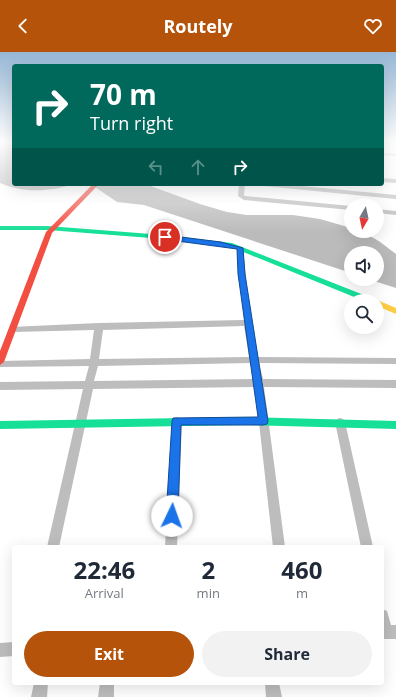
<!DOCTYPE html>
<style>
body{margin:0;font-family:"Open Sans",sans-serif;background:#f2f2f3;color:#1f2937;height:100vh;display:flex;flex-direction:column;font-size:15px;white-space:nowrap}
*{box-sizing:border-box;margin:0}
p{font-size:13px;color:#747a83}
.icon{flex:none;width:22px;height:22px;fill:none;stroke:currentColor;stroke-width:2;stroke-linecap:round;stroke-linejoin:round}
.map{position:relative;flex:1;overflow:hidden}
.sheet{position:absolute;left:12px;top:493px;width:372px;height:140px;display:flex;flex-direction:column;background:#fff;border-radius:4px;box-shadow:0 4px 16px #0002}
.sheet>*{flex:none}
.hud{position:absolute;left:12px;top:12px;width:372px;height:122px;border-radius:4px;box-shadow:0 4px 16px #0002;background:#00695c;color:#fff;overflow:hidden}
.needle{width:26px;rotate:189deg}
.controls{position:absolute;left:344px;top:146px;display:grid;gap:8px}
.controls a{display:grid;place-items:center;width:40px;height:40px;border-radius:50%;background:#fff;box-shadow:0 4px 16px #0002;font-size:20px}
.pin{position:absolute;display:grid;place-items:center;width:34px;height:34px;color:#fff;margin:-17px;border:2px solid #fff;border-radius:50%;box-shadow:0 1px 4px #0007}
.me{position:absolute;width:44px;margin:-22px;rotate:3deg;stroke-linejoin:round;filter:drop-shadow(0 0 3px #0008)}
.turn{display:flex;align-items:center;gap:14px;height:84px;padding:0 12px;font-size:18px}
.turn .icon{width:52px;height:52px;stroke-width:2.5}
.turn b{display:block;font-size:28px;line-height:34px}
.lanes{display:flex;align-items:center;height:38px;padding:0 12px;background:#0003;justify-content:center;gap:20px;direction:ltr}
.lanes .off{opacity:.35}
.eta{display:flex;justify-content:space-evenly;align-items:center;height:68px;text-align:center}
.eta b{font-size:24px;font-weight:700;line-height:28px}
.primary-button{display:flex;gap:8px;margin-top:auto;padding:8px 12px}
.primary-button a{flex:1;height:46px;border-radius:24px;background:#b45309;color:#fff;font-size:16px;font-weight:700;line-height:46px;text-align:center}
.primary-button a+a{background:#f2f2f3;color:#1f2937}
header{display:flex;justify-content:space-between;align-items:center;height:52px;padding:0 12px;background:#b45309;color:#fff;font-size:18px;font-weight:700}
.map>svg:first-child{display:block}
.water{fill:#bbb}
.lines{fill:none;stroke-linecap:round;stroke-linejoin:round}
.street{fill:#bdbdbd;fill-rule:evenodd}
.fast{fill:#16e098;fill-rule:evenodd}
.slow{fill:#ffcf43;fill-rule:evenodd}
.jam{fill:#f24e42;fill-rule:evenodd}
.route{fill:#1a73e8;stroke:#114b97}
</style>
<header><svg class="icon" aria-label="back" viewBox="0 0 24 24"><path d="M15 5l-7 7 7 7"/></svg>Routely<svg class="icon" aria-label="heart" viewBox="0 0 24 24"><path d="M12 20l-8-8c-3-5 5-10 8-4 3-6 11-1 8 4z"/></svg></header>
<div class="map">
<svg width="396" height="645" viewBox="0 0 396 645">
<rect width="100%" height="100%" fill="#fff"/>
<path class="water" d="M0,90H14V132H73C51,140 22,141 0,131Z
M77,132H145L200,152L227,160L247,163H293L320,167L351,176V179C368,179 383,192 396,202V236L368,227H377V201H351V221L144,153L117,150L95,135Z"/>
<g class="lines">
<path class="street" d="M382,90L396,91V93L382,92Z
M382,101L396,102V104L382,103Z
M382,126L396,127V131L382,130Z
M239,132H245L244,143L245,144L351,154V158L244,148L238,144Z
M261,132H281L396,143V147L264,134Z
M377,157L396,159V163L377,161Z
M240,194L243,196L248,247L258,305L396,306V312L259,311L263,327L396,328V336L264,335L285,495H273L255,335L93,337L59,495H47L83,337L0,338V330L85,329L89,314L0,315V309L90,307L94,278L13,280L9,277L10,275L99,271L244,268L237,196ZM244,274L249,305L99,307L103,278ZM251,311L254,327L94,329L98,314Z
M177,365L180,366L182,369L177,495H165L172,369L174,366Z
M340,366L343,367L345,370L373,495H361L335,370L337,367Z
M382,557L387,559L391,573H396V587H382Z
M14,590V604L0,605V591Z
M34,631H48L47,645H31Z
M100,631H114V645H98Z
M265,631H279L282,645H266Z"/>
<path class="fast" d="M0,174H48L151,182L232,191L374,247L375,249H364L231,195L151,186L48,178H0Z
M248,365L396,369V377L248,373L0,377V369Z"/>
<path class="slow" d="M377,248L396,256V262L377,254V249H375Z"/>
<path class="jam" d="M93,132H99L52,181L4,310L0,313V299L46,180Z"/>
</g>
<linearGradient id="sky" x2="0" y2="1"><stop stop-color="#96b7d6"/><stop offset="0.5" stop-color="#fff"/><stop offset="1" stop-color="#fff" stop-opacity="0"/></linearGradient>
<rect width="396" height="180" fill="url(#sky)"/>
<path class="route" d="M165,183L221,190L243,196L245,222L268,369L267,372L263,373H181L178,464L176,468L172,469L168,468L166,464L172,369L173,366L258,365L238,222L237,197L162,187V184Z"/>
</svg>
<div class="controls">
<a><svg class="needle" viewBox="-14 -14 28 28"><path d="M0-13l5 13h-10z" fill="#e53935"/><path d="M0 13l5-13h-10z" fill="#747a83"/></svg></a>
<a><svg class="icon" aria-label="sound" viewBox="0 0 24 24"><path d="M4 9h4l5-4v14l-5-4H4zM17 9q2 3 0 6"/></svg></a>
<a><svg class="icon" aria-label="search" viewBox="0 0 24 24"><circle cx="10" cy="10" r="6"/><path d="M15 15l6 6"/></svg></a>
</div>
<div class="pin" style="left:165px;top:185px;background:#d93025"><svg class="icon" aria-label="arrive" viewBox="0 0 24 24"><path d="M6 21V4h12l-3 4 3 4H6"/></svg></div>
<svg class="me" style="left:172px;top:464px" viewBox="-20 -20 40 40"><circle r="19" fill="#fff"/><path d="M0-13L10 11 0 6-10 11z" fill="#1a73e8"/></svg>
<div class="hud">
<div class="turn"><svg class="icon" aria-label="right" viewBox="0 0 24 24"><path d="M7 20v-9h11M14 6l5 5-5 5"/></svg><div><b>70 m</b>Turn right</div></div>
<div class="lanes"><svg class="icon off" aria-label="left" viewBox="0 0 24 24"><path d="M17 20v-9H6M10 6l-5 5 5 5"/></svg><svg class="icon off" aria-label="ahead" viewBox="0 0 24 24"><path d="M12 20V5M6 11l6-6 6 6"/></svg><svg class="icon" aria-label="right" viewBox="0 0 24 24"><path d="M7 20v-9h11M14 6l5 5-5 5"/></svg></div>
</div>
<section class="sheet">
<div class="eta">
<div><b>22:46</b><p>Arrival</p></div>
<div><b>2</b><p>min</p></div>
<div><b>460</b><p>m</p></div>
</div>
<div class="primary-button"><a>Exit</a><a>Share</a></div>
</section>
</div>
